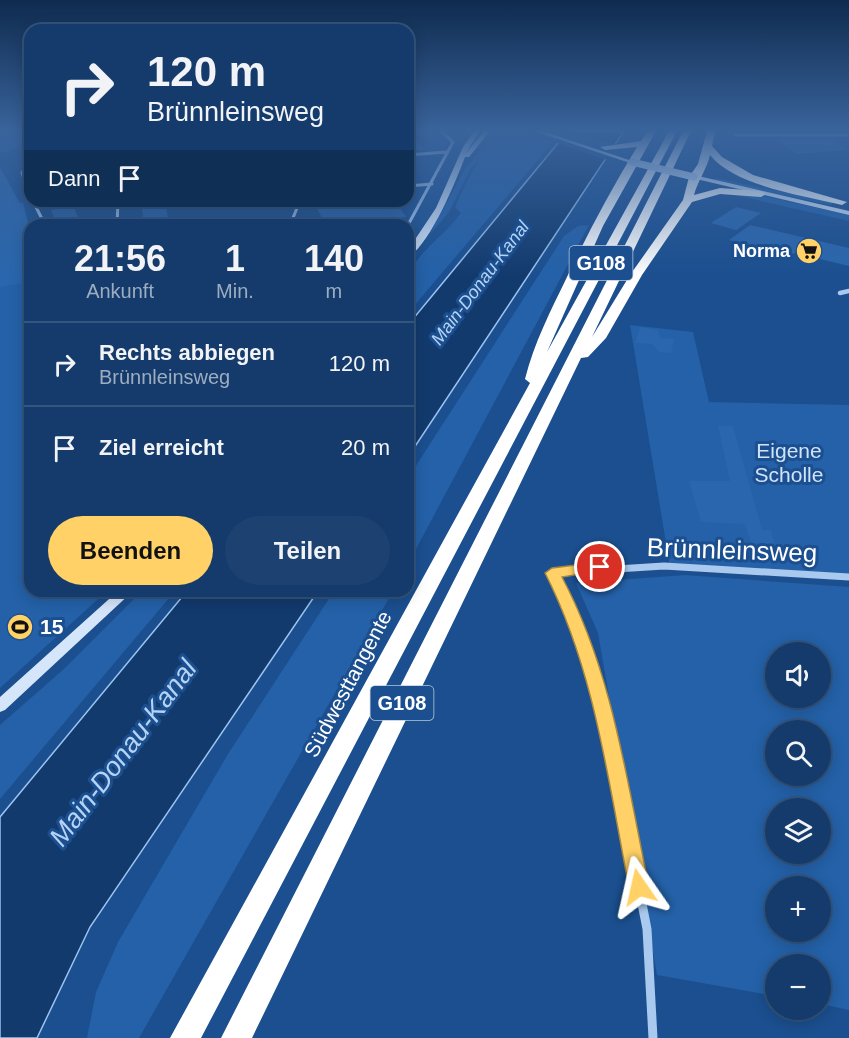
<!DOCTYPE html>
<html lang="de">
<meta charset="utf-8">
<style>
body{margin:0;font-family:Helvetica,sans-serif;background:#1d4271;color:#f1f3f6;height:100vh;display:flex;flex-direction:column;font-size:22px;white-space:nowrap}
*{box-sizing:border-box;margin:0}
p{font-size:20px;color:#9dadc1}
.icon{flex:none;width:33px;height:33px;fill:none;stroke:currentColor;stroke-width:2;stroke-linecap:round;stroke-linejoin:round}
.map{position:relative;flex:1;overflow:hidden}
.side{position:absolute;left:24px;top:219px;width:390px;height:378px;display:flex;flex-direction:column;background:#143b6b;border-radius:18px;box-shadow:0 3px 15px #0003,0 0 0 2px #33557e}
.side>*{flex:none}
.hud{position:absolute;left:24px;top:24px;width:390px;height:183px;border-radius:18px;box-shadow:0 3px 15px #0003,0 0 0 2px #33557e;background:#143b6b;color:#f1f3f6;overflow:hidden}
.fabs{position:absolute;left:765px;top:642px;display:grid;gap:12px}
.fabs a{display:grid;place-items:center;width:66px;height:66px;border-radius:50%;background:#143b6b;box-shadow:0 3px 15px #0003,0 0 0 2px #33557e;font-size:30px}
.pin{position:absolute;display:grid;place-items:center;width:51px;height:51px;color:#fff;margin:-26px;border:3px solid #fff;border-radius:50%;box-shadow:0 2px 6px #0007}
.me{position:absolute;width:66px;margin:-33px;rotate:349deg;stroke-linejoin:round;filter:drop-shadow(0 0 4px #0008)}
.turn{display:flex;align-items:center;gap:21px;height:126px;padding:0 24px;font-size:27px}
.turn .icon{width:78px;height:78px;stroke-width:2.5}
.turn b{display:block;font-size:42px;line-height:51px}
.then{display:flex;align-items:center;height:57px;padding:0 24px;background:#0003;gap:12px;font-size:22px}
.eta{display:flex;justify-content:space-evenly;align-items:center;height:102px;text-align:center}
.eta b{font-size:36px;font-weight:700;line-height:42px}
.cta{display:flex;gap:12px;margin-top:auto;padding:12px 24px}
.cta a{flex:1;height:69px;border-radius:36px;background:#ffd166;color:#111;font-size:24px;font-weight:700;line-height:69px;text-align:center}
.cta a+a{background:#1d4271;color:#f1f3f6}
ul{padding:0;list-style:none}
li{display:flex;align-items:center;gap:18px;height:84px;padding:0 24px;border-top:2px solid #33557e}
li div{flex:1}
li b{display:block;font-size:22px}
li em{font-style:normal}
.map>svg:first-child{display:block}
.green{fill:#2461a8;fill-rule:evenodd}
.water{fill:#123a6d;stroke:#9cc4f0;stroke-width:1.5}
.pier{fill:#1b4f8f}
.building{fill:#2a66ad}
.lines{fill:none;stroke-linecap:round;stroke-linejoin:round}
.street-far3{stroke:#a9c9ee;stroke-width:3}
.street-far2{stroke:#a9c9ee;stroke-width:4.5}
.street-far1{stroke:#a9c9ee;stroke-width:7}
.street{stroke:#a9c9ee;stroke-width:9}
.secondary{fill:#d6e6fa;fill-rule:evenodd}
.highway{fill:#fff;fill-rule:evenodd}
.secondary-bridge{stroke:#d6e6fa;stroke-width:7}
.route{fill:#ffd166;stroke:#a68842;stroke-width:1.5}
.labels{text-anchor:middle;stroke-width:6;stroke-linejoin:round;paint-order:stroke}
.far-poi-label{font-size:18px;font-weight:bold;fill:#fff;stroke:#1b4f8f;text-anchor:end}
.far-water-label{font-size:18px;font-style:italic;fill:#b5d3f5;stroke:#1b4f8f}
.shield{fill:#1b4f8f;stroke:#bbcadd;stroke-width:1.5}
.shield-label{font-size:20px;font-weight:bold;fill:#fff}
.park-label{font-size:21px;fill:#cfe3fa;stroke:#1b4f8f}
.poi-label{font-size:21px;font-weight:bold;fill:#fff;stroke:#1b4f8f;text-anchor:start}
.street-label{font-size:21px;fill:#fff;stroke:#1b4f8f}
.near-street-label{font-size:26px;fill:#fff;stroke:#1b4f8f}
.near-water-label{font-size:27px;font-style:italic;fill:#b5d3f5;stroke:#1b4f8f}
</style>
<div class="map">
<svg width="849" height="1038" viewBox="0 0 849 1038">
<rect width="100%" height="100%" fill="#1b4f8f"/>
<path class="green" d="M0,131H30V143L0,154Z
M497,131H503L470,170L449,212L430,234L465,169Z
M513,131L553,142L408,313C408,302 405,285 408,275C417,253 447,233 461,213L455,207C466,184 485,136 513,131Z
M715,178L833,202L831,205L714,181Z
M726,193L763,196L849,215V221Z
M589,225L408,564V478L564,236L578,226Z
M30,244V591H107L0,688V250Z
M630,325L693,332L709,402L849,405V577L670,567Z
M685,575L849,587V1010L821,1004L820,964H776L775,996L657,975L598,633L576,583ZM776,652H820V698H776ZM776,730H820V776H776ZM776,808H820V854H776ZM776,886H820V932H776Z
M142,591H175L0,799V725L65,668Z
M334,591H393L139,1038H87L96,992L118,942L228,754Z"/>
<path class="water" d="M568,131H624L408,457V325Z
M187,591H318L90,927L37,1038H0V817Z"/>
<path class="pier" d="M565,131H573L618,145L607,160L555,142Z"/>
<path class="building" d="M408,131L425,150L408,151Z
M777,139H830L847,150L796,154Z
M0,167L20,203H23L30,230V282L0,287Z
M53,201H71L79,219L74,220L76,225H57L51,210L56,209Z
M335,201H396L406,217L389,219L390,223L326,225L314,203Z
M166,205L169,225H144L142,207Z
M736,207L761,213L736,230L711,223Z
M750,225L849,248V266L795,253L790,256L729,240Z
M640,327L658,330L660,338L674,339L671,353L659,352L652,344L635,343Z
M718,426H733L762,530H771L775,545L751,543L745,524L701,522L689,481H730Z"/>
<g class="lines">
<path class="street-far3" d="M735,135H849
M408,155L446,152
M30,157L22,173L30,196
M408,186L432,184
M33,201L45,225
M243,201H252
M117,225L118,201
M290,225L300,201
M393,225L408,223
M408,225L453,142L441,131"/>
<path class="street-far2" d="M840,293L849,291"/>
<path class="street-far1" d="M613,757L589,655L553,573L664,566L849,577"/>
<path class="street" d="M613,756L647,929L653,1038"/>
<path class="secondary" d="M474,131H480L466,153L484,131H490L469,157H465C456,181 430,245 408,257V250L436,208L463,147Z
M534,131H542L635,162L630,163Z
M694,175L849,211V215L692,178V176Z
M118,591H133L5,710L0,712V697Z"/>
<path class="highway" d="M648,131H656L603,226L547,352L669,131H677L201,1038H170L530,383L525,379C534,343 551,310 567,277C588,233 611,189 637,147L605,150L600,147L641,141Z
M683,131H691L592,337L630,275L683,200L689,177L698,164L707,131H715L712,146L722,157L753,175L847,202L842,205C803,195 736,187 710,155C707,169 698,180 694,195L720,188L761,191L766,194L761,197L720,194L692,202L642,275L606,338L588,357L581,358L252,1038H221Z"/>
<path class="secondary-bridge" d="M632,162L694,177"/>
</g>
<linearGradient id="sky" x2="0" y2="1"><stop stop-color="#0f2b4f"/><stop offset="0.47" stop-color="#39639b"/><stop offset="1" stop-color="#39639b" stop-opacity="0"/></linearGradient>
<rect width="849" height="276" fill="url(#sky)"/>
<path class="route" d="M600,562L607,567L605,570L562,577C613,673 627,782 649,887L646,894L639,897L632,894L629,887C608,781 595,671 545,573L552,568Z"/>
<defs>
<g id="supermarket-disc" transform="scale(1.35)"><circle r="9.5" fill="#ffd166" stroke="#1b4f8f"/><path d="M-6-5.5h2.5l.6 2H6L4.5 2H-2.5L-4.4-4H-6ZM-1.5 3.2a1.3 1.3 0 1 0 .1 0ZM3 3.2a1.3 1.3 0 1 0 .1 0Z" fill="#111"/></g>
<g id="stadium-disc" transform="scale(1.35)"><circle r="9.5" fill="#ffd166" stroke="#1b4f8f"/><path d="M0-5a6.5 5 0 1 0 0 10a6.5 5 0 1 0 0-10ZM-3.5-1.8h7v3.6h-7Z" fill="#111"/></g>
</defs>
<g fill-rule="evenodd">
<use href="#supermarket-disc" x="809" y="251"/>
<use href="#stadium-disc" x="20" y="627"/>
</g>
<g class="labels">
<g class="far-poi-label">
<text x="790" y="257">Norma</text>
</g>
<g class="far-water-label">
<text transform="translate(480 283) rotate(-53)" y="6">Main-Donau-Kanal</text>
</g>
<g class="shield">
<rect x="569.5" y="246" width="63" height="34" rx="4.5"/>
<rect x="370.5" y="686" width="63" height="34" rx="4.5"/>
</g>
<g class="shield-label">
<text x="601" y="270">G108</text>
<text x="402" y="710">G108</text>
</g>
<g class="park-label">
<text x="789" y="458">Eigene<tspan x="789" dy="24">Scholle</tspan></text>
</g>
<g class="poi-label">
<text x="40" y="634">15</text>
</g>
<g class="street-label">
<text transform="translate(348 684) rotate(-62)" y="7">Südwesttangente</text>
</g>
<g class="near-street-label">
<text transform="translate(732 550) rotate(2)" y="9">Brünnleinsweg</text>
</g>
<g class="near-water-label">
<text transform="translate(123 753) rotate(-53)" y="9">Main-Donau-Kanal</text>
</g>
</g>
</svg>
<div class="fabs">
<a><svg class="icon" aria-label="sound" viewBox="0 0 24 24"><path d="M4 9h4l5-4v14l-5-4H4zM17 9q2 3 0 6"/></svg></a>
<a><svg class="icon" aria-label="search" viewBox="0 0 24 24"><circle cx="10" cy="10" r="6"/><path d="M15 15l6 6"/></svg></a>
<a><svg class="icon" aria-label="layers" viewBox="0 0 24 24"><path d="M12 4l9 5-9 5-9-5zM3 14l9 5 9-5"/></svg></a>
<a>+</a>
<a>−</a>
</div>
<div class="pin" style="left:600px;top:567px;background:#d93025"><svg class="icon" aria-label="arrive" viewBox="0 0 24 24"><path d="M6 21V4h12l-3 4 3 4H6"/></svg></div>
<svg class="me" style="left:639px;top:887px" viewBox="-20 -20 40 40"><path d="M0-17L14 15 0 8-14 15z" fill="#ffd166" stroke="#fff" stroke-width="4"/></svg>
<div class="hud">
<div class="turn"><svg class="icon" aria-label="right" viewBox="0 0 24 24"><path d="M7 20v-9h11M14 6l5 5-5 5"/></svg><div><b>120 m</b>Brünnleinsweg</div></div>
<div class="then">Dann<svg class="icon" aria-label="arrive" viewBox="0 0 24 24"><path d="M6 21V4h12l-3 4 3 4H6"/></svg></div>
</div>
<section class="side">
<div class="eta">
<div><b>21:56</b><p>Ankunft</p></div>
<div><b>1</b><p>Min.</p></div>
<div><b>140</b><p>m</p></div>
</div>
<ul>
<li><svg class="icon" aria-label="right" viewBox="0 0 24 24"><path d="M7 20v-9h11M14 6l5 5-5 5"/></svg><div><b>Rechts abbiegen</b><p>Brünnleinsweg</p></div><em>120 m</em></li>
<li><svg class="icon" aria-label="arrive" viewBox="0 0 24 24"><path d="M6 21V4h12l-3 4 3 4H6"/></svg><div><b>Ziel erreicht</b></div><em>20 m</em></li>
</ul>
<div class="cta"><a>Beenden</a><a>Teilen</a></div>
</section>
</div>
